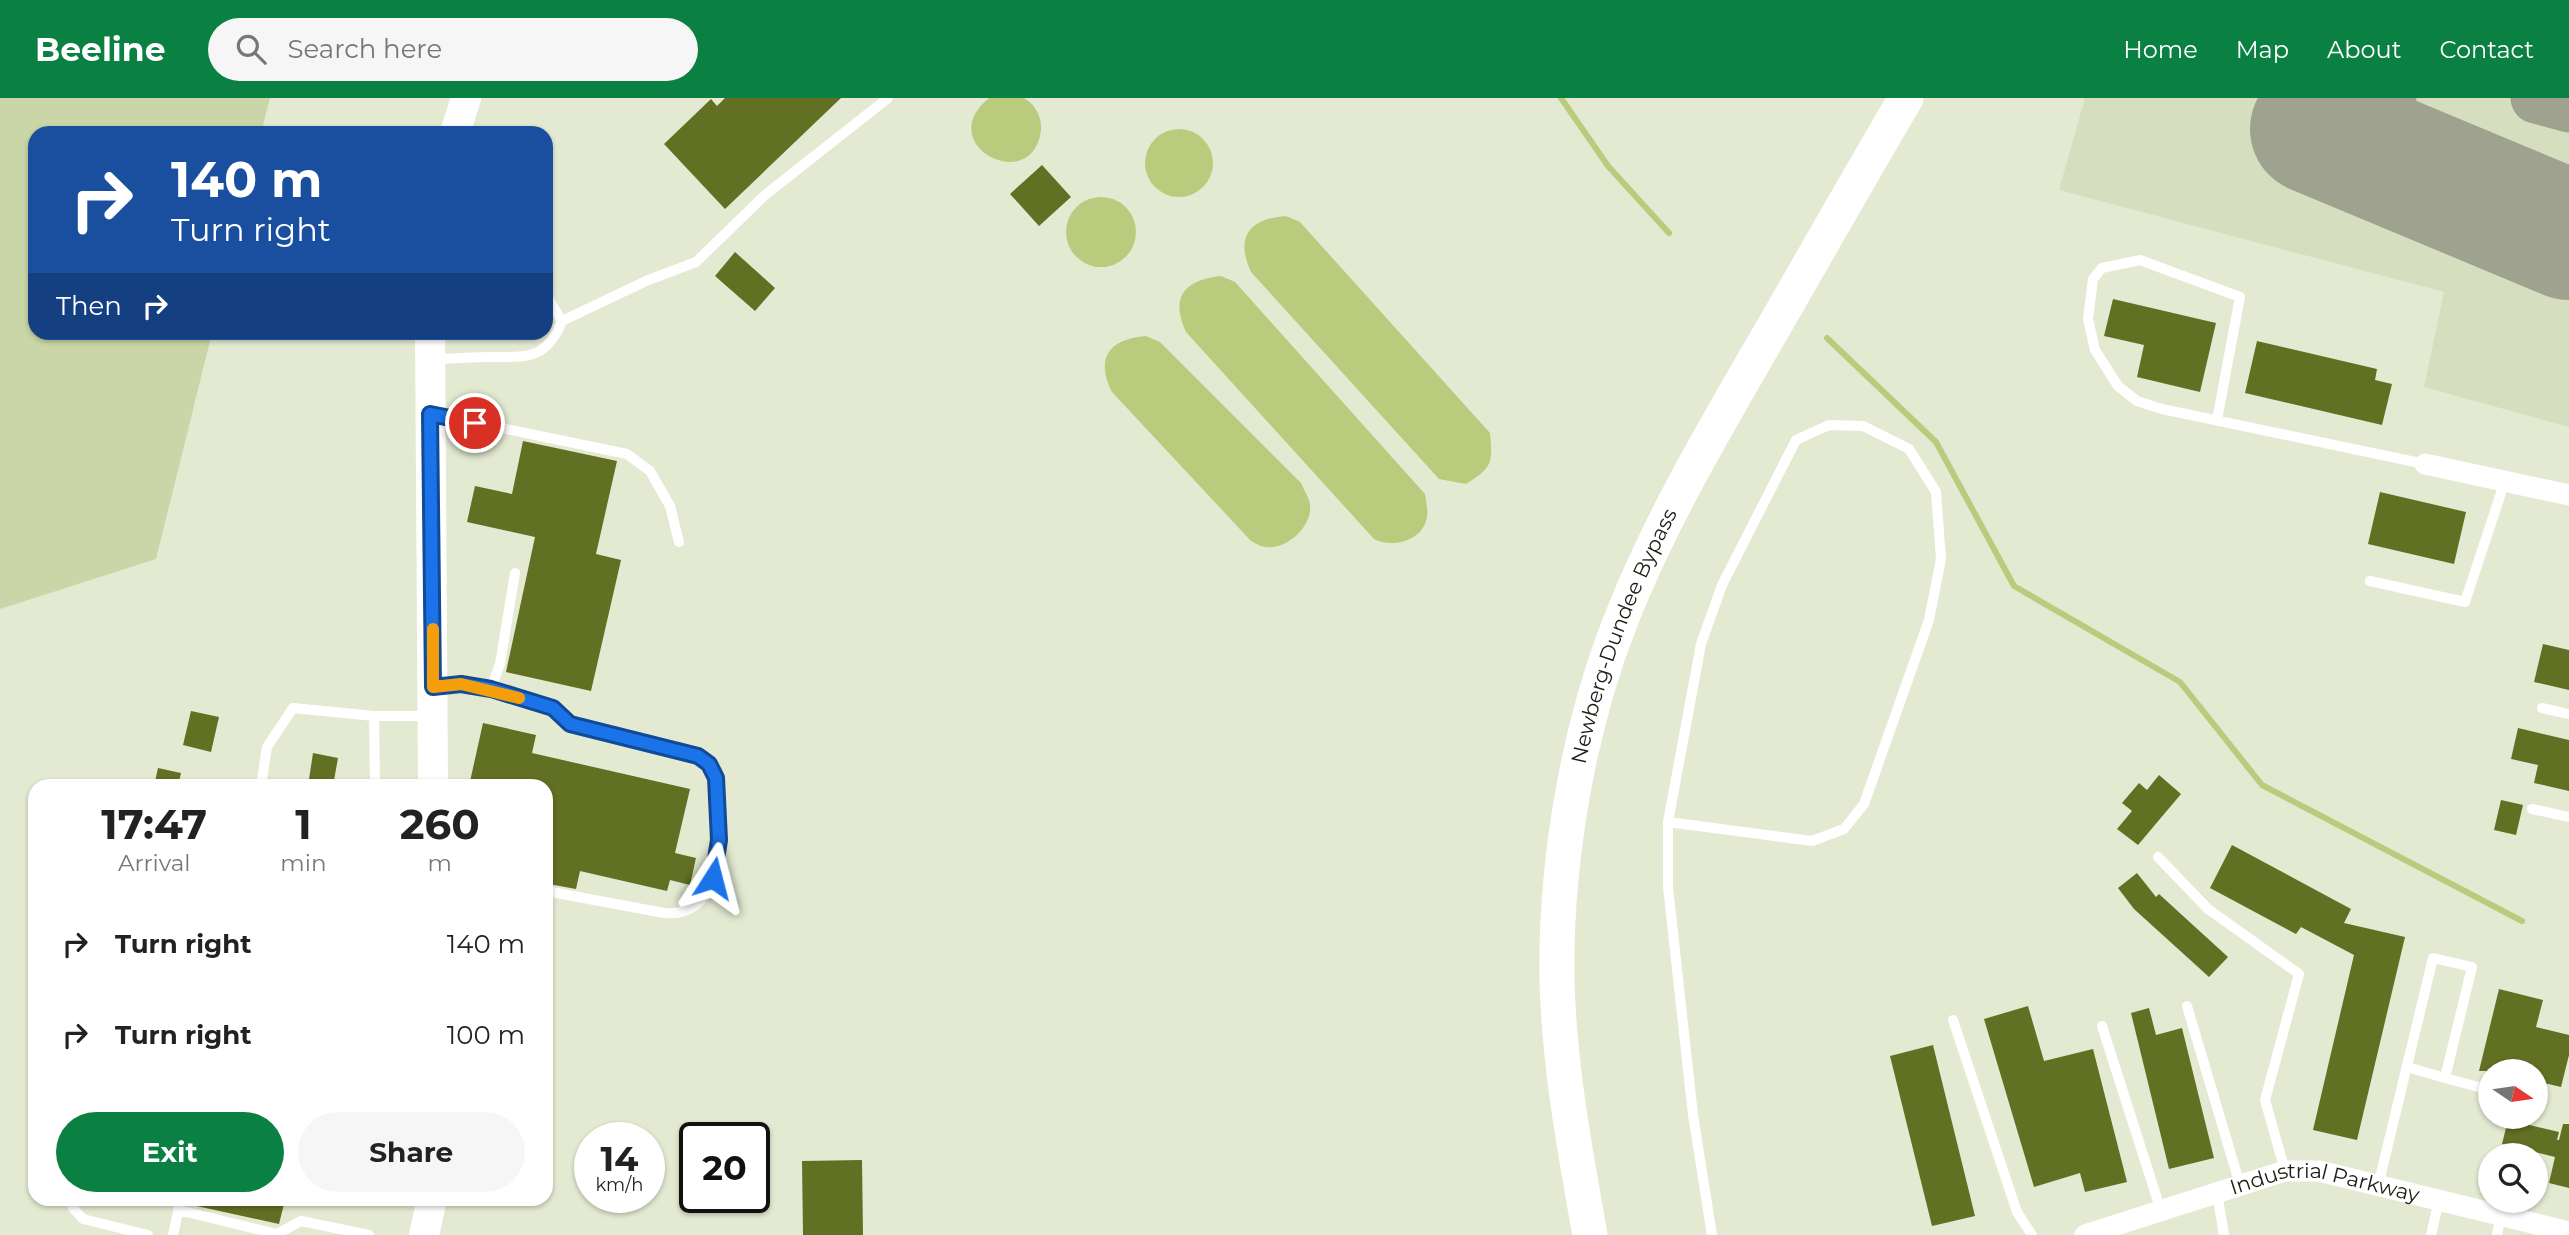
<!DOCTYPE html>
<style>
body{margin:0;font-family:Montserrat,sans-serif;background:#f6f6f6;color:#222;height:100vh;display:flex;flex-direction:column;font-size:26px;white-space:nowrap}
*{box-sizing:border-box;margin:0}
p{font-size:23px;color:#767676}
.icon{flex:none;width:38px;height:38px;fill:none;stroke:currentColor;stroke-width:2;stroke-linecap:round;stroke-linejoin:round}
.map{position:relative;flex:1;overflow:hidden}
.drawer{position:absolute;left:28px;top:681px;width:525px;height:427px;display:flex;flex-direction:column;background:#fff;border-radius:21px;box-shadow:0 2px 5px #0004}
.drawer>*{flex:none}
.top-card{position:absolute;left:28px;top:28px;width:525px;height:214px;border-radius:21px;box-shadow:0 2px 5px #0004;background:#1a4fa0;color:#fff;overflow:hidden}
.needle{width:46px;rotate:103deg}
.tools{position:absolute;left:2478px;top:961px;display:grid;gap:14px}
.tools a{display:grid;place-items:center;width:70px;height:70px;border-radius:50%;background:#fff;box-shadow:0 2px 5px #0004;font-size:35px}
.speed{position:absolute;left:574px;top:1024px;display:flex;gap:14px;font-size:35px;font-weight:700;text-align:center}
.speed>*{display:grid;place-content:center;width:91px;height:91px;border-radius:50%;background:#fff;box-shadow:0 2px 5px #0004;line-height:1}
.speed small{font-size:18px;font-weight:400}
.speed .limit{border:4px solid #111;border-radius:10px;background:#fff;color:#111}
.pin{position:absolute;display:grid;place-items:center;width:60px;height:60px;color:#fff;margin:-30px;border:4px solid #fff;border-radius:50%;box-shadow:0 2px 7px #0007}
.me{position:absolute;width:77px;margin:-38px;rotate:9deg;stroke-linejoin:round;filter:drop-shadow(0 0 5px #0008)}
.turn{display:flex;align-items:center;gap:24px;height:147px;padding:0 28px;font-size:32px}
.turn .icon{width:91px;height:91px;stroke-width:2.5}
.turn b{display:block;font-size:49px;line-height:60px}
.then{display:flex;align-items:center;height:66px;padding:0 28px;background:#0003;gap:14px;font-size:26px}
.eta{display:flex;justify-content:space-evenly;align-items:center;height:119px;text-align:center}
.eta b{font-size:42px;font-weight:700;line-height:49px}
.primary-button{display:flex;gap:14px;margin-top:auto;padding:14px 28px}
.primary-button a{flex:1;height:80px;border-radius:42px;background:#0b8043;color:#fff;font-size:28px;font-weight:700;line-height:80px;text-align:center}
.primary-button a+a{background:#f6f6f6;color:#222}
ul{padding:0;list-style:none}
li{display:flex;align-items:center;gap:21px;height:91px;padding:0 28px}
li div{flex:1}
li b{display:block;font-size:26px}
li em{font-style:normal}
header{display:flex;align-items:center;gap:42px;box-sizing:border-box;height:98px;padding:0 35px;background:#0b8043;color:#fff}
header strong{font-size:33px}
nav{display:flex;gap:38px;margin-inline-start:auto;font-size:24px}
.search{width:490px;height:63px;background:#f6f6f6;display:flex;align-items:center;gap:18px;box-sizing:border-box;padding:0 24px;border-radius:38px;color:#767676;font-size:26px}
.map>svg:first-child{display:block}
.built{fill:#d5debe}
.green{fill:#cad6a7}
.water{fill:#b9cc7e}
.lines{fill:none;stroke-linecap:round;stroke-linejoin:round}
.stream{stroke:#b9cc7e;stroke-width:6}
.taxiway{stroke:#9ea28f;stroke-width:51}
.runway{stroke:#9ea28f;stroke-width:130}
.building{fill:#617023}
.service{stroke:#fff;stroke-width:10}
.minor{stroke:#fff;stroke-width:21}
.secondary{stroke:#fff;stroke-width:30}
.trunk{stroke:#fff;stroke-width:35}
.route-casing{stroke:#114b97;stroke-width:18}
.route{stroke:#1a73e8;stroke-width:12}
.slow{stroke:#f59e0b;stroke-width:12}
.labels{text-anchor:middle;stroke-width:5;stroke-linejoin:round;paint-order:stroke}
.street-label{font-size:21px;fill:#1c1e15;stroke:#e3ead1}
</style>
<header>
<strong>Beeline</strong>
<div class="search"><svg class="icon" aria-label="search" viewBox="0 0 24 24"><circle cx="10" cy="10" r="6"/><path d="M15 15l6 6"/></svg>Search here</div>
<nav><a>Home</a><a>Map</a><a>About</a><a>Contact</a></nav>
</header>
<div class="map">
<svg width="2569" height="1137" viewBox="0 0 2569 1137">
<rect width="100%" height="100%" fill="#e3ead1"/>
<path class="built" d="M2085,0H2569V329L2424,289L2444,194L2059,92Z"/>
<path class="green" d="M0,0H270L261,35H35V234L212,235L156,461L0,511Z"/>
<path class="water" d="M989,0H1024C1035,6 1042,19 1041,32C1033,99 931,47 989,0Z
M1145 65a34 34 0 1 1 68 0a34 34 0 1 1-68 0Z
M1066 134a35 35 0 1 1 70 0a35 35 0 1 1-70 0Z
M1286,118L1300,124L1490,335C1493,366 1492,369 1466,386L1439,381L1251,174C1235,139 1249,121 1286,118Z
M1221,178L1235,184L1425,396C1426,404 1429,415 1426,423C1420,444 1390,450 1374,441L1186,234C1170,199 1184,182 1221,178Z
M1146,238L1160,244L1301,385C1304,392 1309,400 1310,406C1313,428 1287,452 1266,449C1261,449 1255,445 1251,443L1112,294C1095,260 1109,241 1146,238Z"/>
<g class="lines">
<path class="stream" d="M1561,0L1608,68L1669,135
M1827,240L1936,344L2014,488L2180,584L2262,687L2522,823"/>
<path class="taxiway" d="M2536,0L2569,9
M2388,62C2367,34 2363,24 2391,0"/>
<path class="runway" d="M2315,31L2569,137"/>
</g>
<path class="building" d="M725,0H841L725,111L664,46L711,1L717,8Z
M1042,67L1071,99L1039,128L1010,96Z
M735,154L775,190L755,213L715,178Z
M2113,201L2216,225L2200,294L2137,279L2144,247L2104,238Z
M2257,243L2377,271L2375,282L2392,286L2382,327L2245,295Z
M523,343L617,363L596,456L621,462L591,593L506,574L535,439L467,424L475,388L512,396Z
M2380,394L2466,414L2454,466L2368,446Z
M2543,546L2569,552V592L2534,584Z
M191,613L219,619L211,654L183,647Z
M483,625L536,637L532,655L690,691L675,755L696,760L690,787L670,782L667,793L580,773L576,791L549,786L553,767L546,766V688H469Z
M2518,630L2569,642V693L2534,685L2538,667L2511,661Z
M313,655L338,660L333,688H308Z
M158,670L181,675L178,688H154Z
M2159,677L2181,696L2138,747L2117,731L2132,713L2122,705L2139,685L2147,692Z
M2501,702L2523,707L2516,737L2494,732Z
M2232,747L2351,811L2344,825L2405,839L2357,1042L2313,1032L2354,857L2301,829L2296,836L2210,790Z
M2137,775L2156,799L2159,796L2228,859L2209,879L2134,811L2118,790Z
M2499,891L2543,902L2536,929L2569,937V957L2561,989L2536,983V973H2479Z
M2028,908L2044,963L2093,951L2127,1084L2085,1094L2080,1075L2034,1089L1984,921Z
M2149,910L2156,937L2182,930L2214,1060L2169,1071L2131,915Z
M1933,947L1975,1118L1932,1128L1890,958Z
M2508,1022L2559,1034L2557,1042H2559L2563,1026H2569V1090L2549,1085L2555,1059L2502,1046Z
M862,1062L863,1137H803L802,1063Z
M193,1101H277L285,1102L279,1126L192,1107Z"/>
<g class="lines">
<path class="service" d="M562,223L646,183L696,164L765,97L888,0
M432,261C452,261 472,259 492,259C528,259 547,261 562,223L551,205L546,193
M433,316L627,356L650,373L670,408L679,444
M2217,322L2240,199L2140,162L2102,170L2093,181L2088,221L2095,252L2118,288L2137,303L2162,311L2425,366
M2370,483L2465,504L2505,383
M436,588L462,586L491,591L553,610L570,626L698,658C705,664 711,669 715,678C719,689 717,705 718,716C720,756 718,820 664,815L546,793
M491,591L500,566L515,475
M2542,610L2569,616
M374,618L375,688
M261,688L267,649L293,610L374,618H431
M2532,711L2569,719
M1668,724L1812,743L1844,731L1864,706L1929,522L1941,461L1936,394L1909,351L1863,328L1829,327L1796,342L1722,487L1701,546L1668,724V789L1693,1017L1712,1137
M2158,759L2208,811L2299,876L2265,1002L2285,1073
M2187,908L2240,1087
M1953,922L2017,1114L2032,1137
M2102,928L2161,1113
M2445,980L2490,992
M2378,1088L2433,860L2472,869L2445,980L2407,969
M2217,1095L2224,1137
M71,1101L73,1110L83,1121L148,1137
M178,1112L277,1136L301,1123L369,1137
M173,1137L181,1101
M2431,1137L2439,1102
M2497,1137L2501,1117"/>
<g class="minor">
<path d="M2425,366L2569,397"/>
<path id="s1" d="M2085,1137L2285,1073H2319L2569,1134"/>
</g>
<path class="secondary" d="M455,35L466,0
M430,234L433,688
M424,1137L432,1101"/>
<path class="trunk" id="s2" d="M1590,1137C1575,1053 1559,967 1557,882C1555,765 1578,630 1621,522C1659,425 1713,334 1765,244C1812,163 1858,81 1906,0"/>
</g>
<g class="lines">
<g class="route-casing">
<path id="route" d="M475,325L430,316L433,589L461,586L491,591L553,610L570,626L698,658L709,666L716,680L719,742L713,780"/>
</g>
<use href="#route" class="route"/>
<path class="slow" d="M433,531V589L461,586L519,600"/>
</g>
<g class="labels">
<g class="street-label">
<text dy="7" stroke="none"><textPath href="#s2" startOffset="611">Newberg-Dundee Bypass</textPath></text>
<text dy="7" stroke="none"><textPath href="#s1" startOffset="250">Industrial Parkway</textPath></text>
</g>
</g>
</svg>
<div class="tools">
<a><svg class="needle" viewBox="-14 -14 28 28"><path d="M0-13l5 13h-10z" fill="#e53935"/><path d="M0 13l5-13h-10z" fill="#767676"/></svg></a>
<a><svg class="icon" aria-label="search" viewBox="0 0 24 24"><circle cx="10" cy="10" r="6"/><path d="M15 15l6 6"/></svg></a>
</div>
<div class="speed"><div>14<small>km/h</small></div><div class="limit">20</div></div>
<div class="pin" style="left:475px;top:325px;background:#d93025"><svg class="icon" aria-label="arrive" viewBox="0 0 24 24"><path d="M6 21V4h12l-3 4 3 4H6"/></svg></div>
<svg class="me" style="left:713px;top:780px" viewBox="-20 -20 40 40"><path d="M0-17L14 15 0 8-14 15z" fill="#1a73e8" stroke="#fff" stroke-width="4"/></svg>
<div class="top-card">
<div class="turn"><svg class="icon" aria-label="right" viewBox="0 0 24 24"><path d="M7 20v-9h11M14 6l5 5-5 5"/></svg><div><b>140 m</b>Turn right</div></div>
<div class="then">Then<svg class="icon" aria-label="right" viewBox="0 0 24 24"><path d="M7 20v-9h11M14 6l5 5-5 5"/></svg></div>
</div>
<section class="drawer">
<div class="eta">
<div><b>17:47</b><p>Arrival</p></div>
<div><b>1</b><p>min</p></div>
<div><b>260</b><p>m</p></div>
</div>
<ul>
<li><svg class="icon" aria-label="right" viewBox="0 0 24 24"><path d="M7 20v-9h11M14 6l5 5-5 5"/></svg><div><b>Turn right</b></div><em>140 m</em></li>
<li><svg class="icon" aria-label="right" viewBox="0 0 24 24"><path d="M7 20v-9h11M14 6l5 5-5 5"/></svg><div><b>Turn right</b></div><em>100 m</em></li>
</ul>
<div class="primary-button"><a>Exit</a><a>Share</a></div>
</section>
</div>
